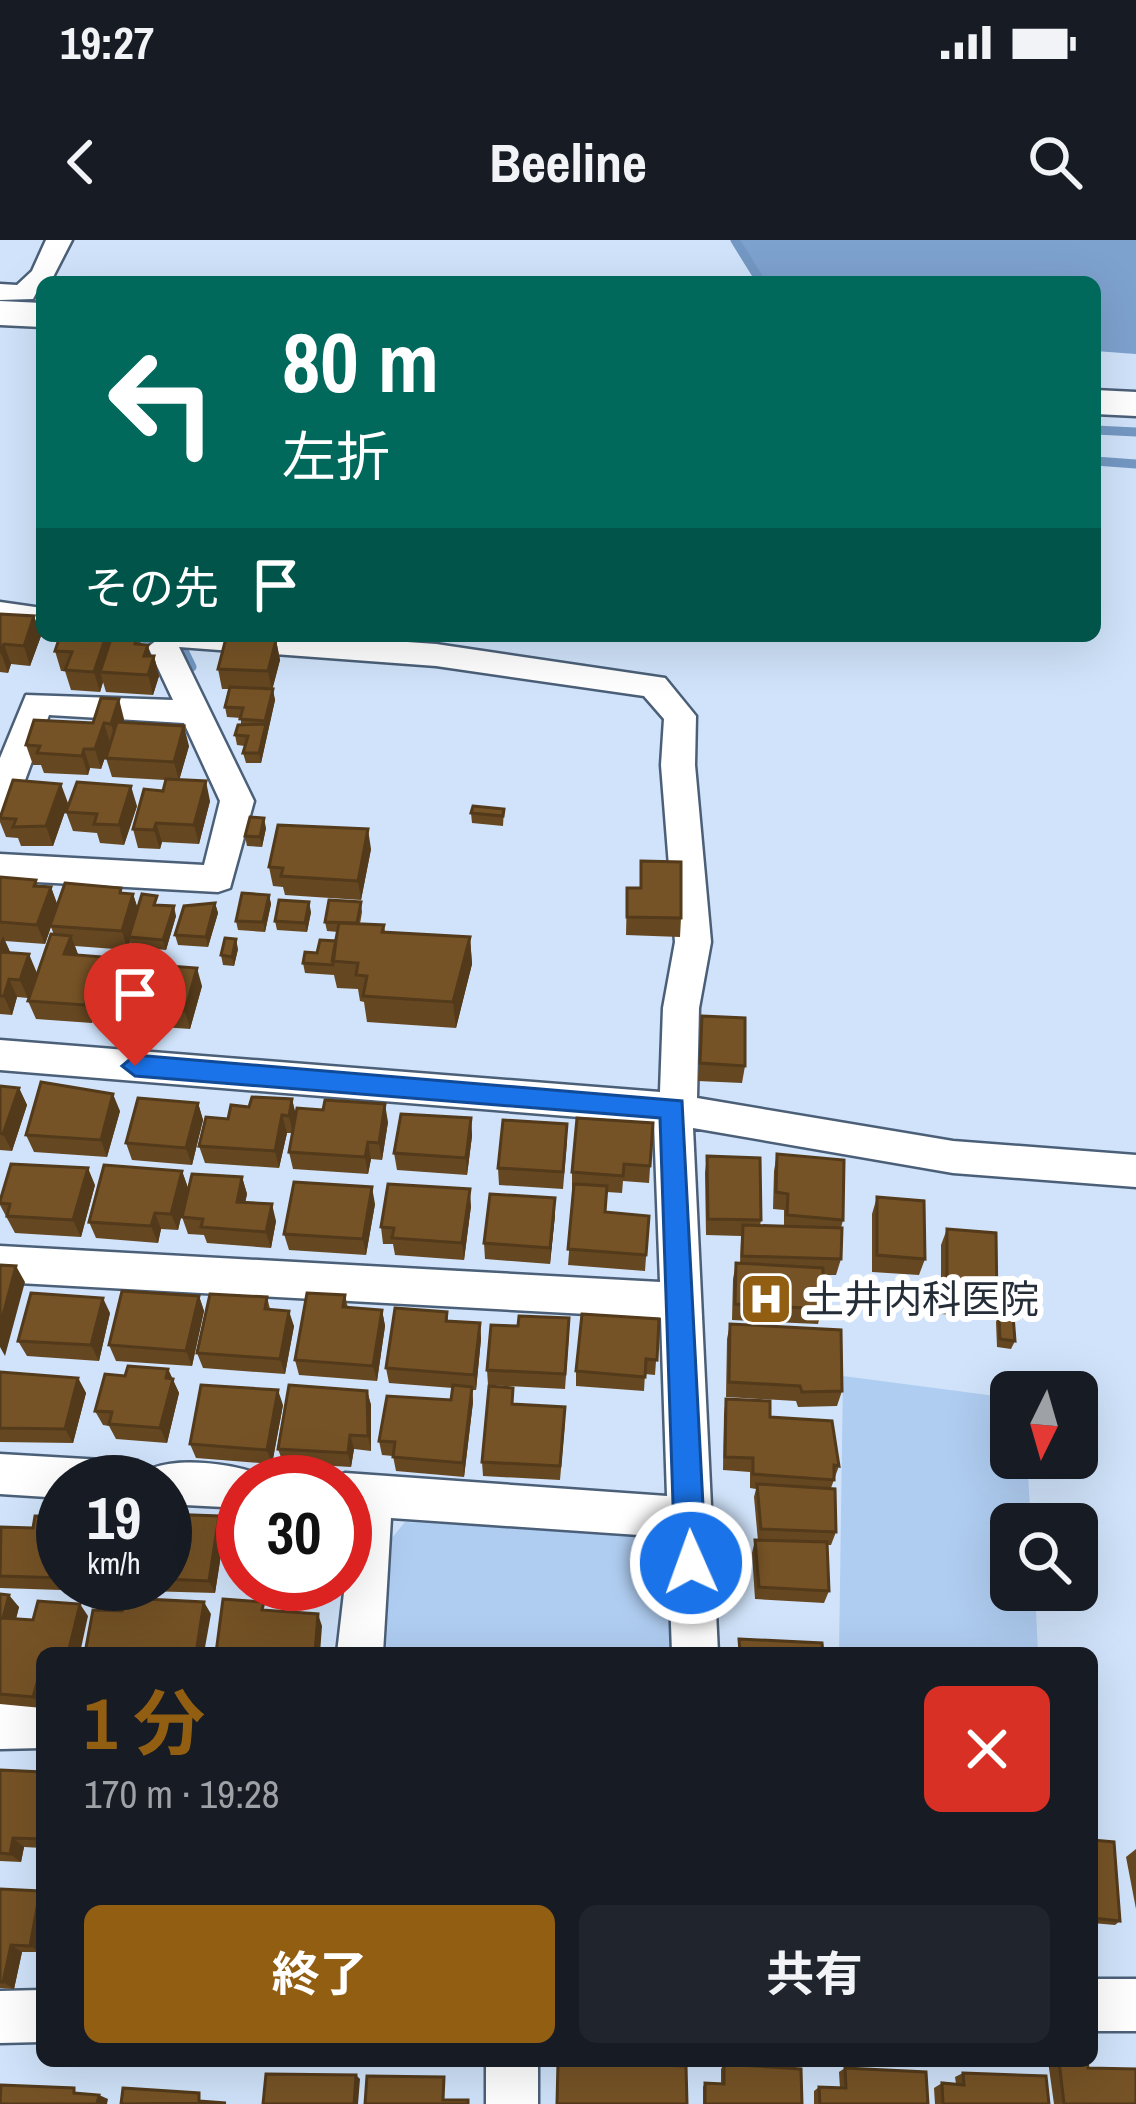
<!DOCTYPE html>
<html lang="ja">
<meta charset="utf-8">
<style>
body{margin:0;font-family:"Archivo Narrow","Noto Sans JP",sans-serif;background:#20242c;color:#f1f3f6;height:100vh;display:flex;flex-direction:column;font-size:45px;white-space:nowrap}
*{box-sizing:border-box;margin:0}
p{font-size:39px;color:#9ea1a6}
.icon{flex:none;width:66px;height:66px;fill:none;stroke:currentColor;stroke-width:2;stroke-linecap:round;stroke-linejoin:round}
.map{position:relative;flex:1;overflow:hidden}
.sheet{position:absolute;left:36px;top:1407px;width:1062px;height:420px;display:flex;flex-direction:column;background:#171b24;border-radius:18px;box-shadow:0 12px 48px #0002}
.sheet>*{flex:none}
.guide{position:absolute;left:36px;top:36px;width:1065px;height:366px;border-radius:18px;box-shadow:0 12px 48px #0002;background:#00695c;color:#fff;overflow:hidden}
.needle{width:78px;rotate:185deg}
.controls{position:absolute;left:990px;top:1131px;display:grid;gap:24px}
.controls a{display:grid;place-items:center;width:108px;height:108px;border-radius:18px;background:#171b24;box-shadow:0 12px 48px #0002;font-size:60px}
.speed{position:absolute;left:36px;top:1215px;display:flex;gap:24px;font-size:60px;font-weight:700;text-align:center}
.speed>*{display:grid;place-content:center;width:156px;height:156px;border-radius:50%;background:#171b24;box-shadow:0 12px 48px #0002;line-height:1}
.speed small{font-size:30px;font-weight:400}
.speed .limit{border:18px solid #d22;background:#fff;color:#111}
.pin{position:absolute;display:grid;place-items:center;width:102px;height:102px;color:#fff;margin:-123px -51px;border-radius:50% 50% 50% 0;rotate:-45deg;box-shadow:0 0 12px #0007}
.pin .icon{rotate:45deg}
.me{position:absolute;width:132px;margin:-66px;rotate:358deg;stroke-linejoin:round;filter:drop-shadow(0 0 9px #0008)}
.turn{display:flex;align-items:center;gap:42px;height:252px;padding:0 48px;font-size:54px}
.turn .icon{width:156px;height:156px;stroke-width:2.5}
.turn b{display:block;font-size:84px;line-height:102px}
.then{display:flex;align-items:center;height:114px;padding:0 48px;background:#0003;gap:24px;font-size:45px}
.round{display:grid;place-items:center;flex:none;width:126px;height:126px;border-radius:18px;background:#20242c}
.headline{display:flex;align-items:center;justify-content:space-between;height:204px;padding:0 48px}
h1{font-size:72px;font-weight:700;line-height:90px;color:#925e12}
.action{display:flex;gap:24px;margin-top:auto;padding:24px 48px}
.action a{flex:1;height:138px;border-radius:18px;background:#925e12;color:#fff;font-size:48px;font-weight:700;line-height:138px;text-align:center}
.action a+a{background:#20242c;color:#f1f3f6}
.status{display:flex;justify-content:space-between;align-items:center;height:84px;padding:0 60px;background:#171b24;direction:ltr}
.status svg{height:33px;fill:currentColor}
header{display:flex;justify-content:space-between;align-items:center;height:156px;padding:0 48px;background:#171b24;font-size:54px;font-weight:700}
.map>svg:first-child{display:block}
.green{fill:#afcdf1}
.forest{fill:#7da2ce}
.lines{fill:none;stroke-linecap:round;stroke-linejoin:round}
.stream{stroke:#7398c3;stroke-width:9}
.street-casing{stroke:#4b6078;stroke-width:5}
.secondary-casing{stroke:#4b6078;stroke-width:5}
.street{fill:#fff;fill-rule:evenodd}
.secondary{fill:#fff;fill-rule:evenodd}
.wall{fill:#654721}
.shaded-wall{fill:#533a1b}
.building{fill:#765326;stroke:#533a1b;stroke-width:3}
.route{fill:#1a73e8;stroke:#114b97;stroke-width:3}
.labels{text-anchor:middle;stroke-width:12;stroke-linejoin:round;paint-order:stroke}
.poi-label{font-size:39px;fill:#252e38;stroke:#fff;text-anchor:start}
</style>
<div class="status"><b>19:27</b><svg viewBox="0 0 49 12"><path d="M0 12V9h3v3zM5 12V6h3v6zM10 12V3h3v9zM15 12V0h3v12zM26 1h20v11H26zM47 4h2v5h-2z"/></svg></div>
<header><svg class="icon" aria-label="back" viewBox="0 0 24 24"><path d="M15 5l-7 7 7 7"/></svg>Beeline<svg class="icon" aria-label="search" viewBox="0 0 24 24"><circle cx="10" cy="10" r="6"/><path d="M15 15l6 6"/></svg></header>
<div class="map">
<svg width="1136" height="1864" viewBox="0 0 1136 1864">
<rect width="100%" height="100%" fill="#d0e3fa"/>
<path class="green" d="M843,1136L1011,1158V1218H1027L1031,1284H1011V1350H1035L1038,1413H839Z
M405,1282L665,1295L675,1311L679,1413H386L391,1299Z"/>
<path class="forest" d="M734,0H1136V114L1095,111V42H754L755,24Z"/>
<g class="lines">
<path class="stream" d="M735,0L761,42
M1095,190L1136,192
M1095,221L1136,224
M119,396L180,402L192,427"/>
<g class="street-casing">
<path id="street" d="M46,0H72L52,39L42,42L33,59L0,60V44L17,45L32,31Z
M0,362L42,368V388L0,382Z
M162,396H321L436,404L665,438L696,476L695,525L711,702L699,768L697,858L953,901L1136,915V947L953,933L693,888L718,1413H672L668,1297L391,1278L383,1413H337L345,1344V1242L330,1239L345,1233L667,1256L661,1078L0,1042V1006L660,1042L654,883L0,830V800L660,852L663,768L675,702L661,525L664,479L644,456L436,426L179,407L254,561L230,648L218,652L0,640V614L204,625L220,561L184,483L49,475L17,562L0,574V518L26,455L173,460L148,407Z
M0,1214L137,1222L153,1228C180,1218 231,1223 258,1234L262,1242H243V1268L165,1264V1242H63V1258L0,1254Z
M42,1460V1508L0,1509V1461Z
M1092,1739H1136V1791H1092Z
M42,1750V1802L0,1803V1751Z
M486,1821H538V1864H486Z"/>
</g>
<g class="secondary-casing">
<path id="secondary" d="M0,61L42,63V87L0,85Z
M1095,150L1136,152V176L1095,174Z"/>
</g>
<use href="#street" class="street"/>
<use href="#secondary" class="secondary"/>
</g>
<path class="wall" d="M0,374L34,376L41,396L30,426L11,424L8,433L0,432Z
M60,396H139L141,404L151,416H154L159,436L153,455L106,452L103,442L100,452L71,450L65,431H61L55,411Z
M276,400L280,420L272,449L275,460L261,523H246L243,513L245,506L237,505L235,495L241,485V478L227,477L225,467L230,449H222L218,429Z
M124,479L123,483L189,506L179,540L210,561L199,604L162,602L160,609L138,608L133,589L163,551L165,540L112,537L106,518L110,503L101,529L90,528L88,535L44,533L41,525H33L26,505L93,483Z
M68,563L53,606H21L18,598L6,597L0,582V574Z
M137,566L124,605L100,603L97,593L73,591L66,572Z
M504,569L503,586L472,583L471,573Z
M266,588L262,607L247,606L245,596Z
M371,609L361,660L285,655L283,647L273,646L269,627Z
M0,637L36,640L38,646L51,647L57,665L123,653L133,654L138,669L160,665L176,676L166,710L132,707L130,702L128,710L75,706L78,715L123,737L112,772L96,771L92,783L36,779L28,761L54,695L51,687L45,704L5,701L10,712L37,733L28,758L17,757L12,775L0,774Z
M627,648L681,678L680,697L626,695Z
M269,655L271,664L265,692L238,690L236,681Z
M361,662L362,672L360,684L384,685L385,692L470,697L472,724L456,788L367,782L364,762L360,761L358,749L337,748L334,735L305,733L303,723L336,701L338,692L327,691L325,682Z
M215,663L218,673L208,707L178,705L175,695Z
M311,672L307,692L277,690L275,681Z
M238,709L234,726L223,725L221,715Z
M202,746L190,789L134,785L130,772H126L120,754Z
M702,776L745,826L742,843L698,841Z
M0,846L19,848L27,865L12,911L0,910Z
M292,859L296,875L388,882L382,920L371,919L368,934L293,929L289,912L292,893H287L279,928L205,923L199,906L228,879L249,867Z
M198,863L203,880L192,925L132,920L126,903Z
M120,871L107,917L34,912L26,895Z
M471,878L472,896L467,935L397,930L394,913Z
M653,883L649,943L623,941L622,953L607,952L606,972L649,976L645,1031L568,1025L574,949H572V932Z
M567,902L563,949L499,945L498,928Z
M777,914L843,980L841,988V1019L836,1035H823L822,1069L818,1084L732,1080L733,1039L736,1023H740L741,996L706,995L705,933L707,916L761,980L760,986H784V970L773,969L774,931Z
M182,931L188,948L178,990L161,989L158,1003L96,998L89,982Z
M242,937L247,954L245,962L276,981L271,1008L207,1003L204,995L188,994L182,977Z
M95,945L81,997L15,993L0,965V961Z
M877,957L925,1019L919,1035L872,1032V974Z
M375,964L366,1015L289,1010L284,994Z
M471,966L464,1020L395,1015L393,1004H383L381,987Z
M555,975L550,1024L485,1019L484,1003Z
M947,989L997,1062L991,1078L941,1074V1005Z
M345,1055L348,1068L382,1070L385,1086L377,1141L299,1135L295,1120Z
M199,1056L204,1071L192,1126L116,1121L109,1105Z
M267,1057L270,1069L294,1086L285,1134L203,1128L197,1113Z
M447,1072L448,1081L480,1083L481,1099L476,1150H472L473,1162L464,1237L396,1231L393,1216L382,1215L379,1201L451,1160L453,1148L389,1143L386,1128Z
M110,1073L99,1121L27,1116L18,1101Z
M999,1074L1015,1101L1011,1109L997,1107L996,1082Z
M659,1079L655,1135L645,1134L644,1151L576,1146V1131Z
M730,1084L842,1151L837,1166L798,1167L796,1161L726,1157L727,1099Z
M518,1086L569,1094L565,1149L488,1145L487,1130Z
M168,1129L179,1153L167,1203L116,1199L109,1186L103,1185L95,1171L125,1136Z
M0,1132L78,1138L86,1153L73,1203L0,1202Z
M367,1151L371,1165V1211L354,1209L351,1227L283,1223L278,1209Z
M726,1159L770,1177L839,1226L831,1248L836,1292L831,1305H827L829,1351L824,1363L755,1359L752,1313L755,1300L758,1301L754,1257L756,1249L750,1248V1232L723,1230L724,1174Z
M283,1165L272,1224L196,1218L190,1204Z
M565,1182L560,1240L483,1236L482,1222Z
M165,1274L225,1289L215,1353L111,1350L108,1344H165Z
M63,1277V1344H93L92,1351L0,1348V1290L33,1288Z
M243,1280V1344H327L326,1352L240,1349L234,1336Z
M0,1354L19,1367L16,1379L33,1380L88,1376L42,1413V1468L0,1464Z
M0,1530L42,1532V1608L24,1607L21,1622L0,1621Z
M1092,1600L1120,1681L1115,1685L1092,1683Z
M1136,1609V1669L1126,1617Z
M0,1649L42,1652V1702L40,1712H22L14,1749L0,1748Z
M1048,1821H1087L1088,1828L1136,1864H1054Z
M724,1824L802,1864H703V1847L705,1843L721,1844V1829Z
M845,1828L928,1864H814V1851L819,1847L840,1848L839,1832Z
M963,1833L1049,1864H935L934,1848L942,1843L956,1844L955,1837Z"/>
<path class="shaded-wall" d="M34,376L41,396L30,426L24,406Z
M106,396H112L100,432L103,442L100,452L94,432Z
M276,400L280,420L272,451L268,431Z
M4,404L11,424L8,433L1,413Z
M148,405L152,422L154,416L159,436L153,455L144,416Z
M273,449L275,460L261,523L259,513Z
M119,459L124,479L117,503L111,484Z
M104,483L110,503L101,529L95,509Z
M184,486L189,506L179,541L174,522Z
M84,509L90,528L88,535L82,516Z
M206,541L210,561L199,604L194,585Z
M61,544L68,563L53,606L46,586Z
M131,546L137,566L124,605L119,585Z
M264,578L266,588L262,607L260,597Z
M156,583L162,602L160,609L154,590Z
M368,589L371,609L361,660L358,641Z
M51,647L58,666L45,704L37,685Z
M133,654L139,673L129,697L130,702L128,710L122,691Z
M269,655L271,664L265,692L263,682Z
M309,662L311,672L307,692L305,683Z
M215,663L218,673L208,707L206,697Z
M174,666L176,676L166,710L163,700Z
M3,696L11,714L0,718V703Z
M71,696L78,714H64Z
M470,697L472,724L456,788L453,762Z
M236,699L238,709L234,726L232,717Z
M29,714L37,733L28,758L20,740Z
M116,718L123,737L112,772L105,754Z
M197,728L202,746L190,789L185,771Z
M9,739L17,757L12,775L4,756Z
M89,753L96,771L92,783L85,765Z
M19,848L27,865L12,911L3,894Z
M113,854L120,871L107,917L101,900Z
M292,859L296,877L293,893L289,876Z
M198,863L203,880L192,925L186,908Z
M385,864L388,882L382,920L379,903Z
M282,875L287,893L279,928L275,911Z
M471,878L472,896L467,935L466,918Z
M368,902L371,919L368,934L365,917Z
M88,928L95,945L81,997L73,980Z
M182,931L188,948L178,990L171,974Z
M242,937L247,954L242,978L237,962Z
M372,947L375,964L366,1015L363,999Z
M470,949L471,966L464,1020L462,1003Z
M555,958V975L550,1024V1008Z
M272,964L276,981L271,1008L266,992Z
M155,973L161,989L158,1003L151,986Z
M16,1026L25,1042L5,1116L0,1107V1086Z
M199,1056L204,1071L192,1126L186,1111Z
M103,1058L110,1073L99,1121L91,1105Z
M382,1070L385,1086L377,1141L373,1126Z
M289,1071L294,1086L285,1134L280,1119Z
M480,1083L481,1099L476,1150L474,1135Z
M168,1129L179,1153L167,1203L160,1188Z
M78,1138L86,1153L73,1203L65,1189Z
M472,1147L473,1162L464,1237L463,1223Z
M278,1150L283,1165L272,1224L267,1210Z
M367,1151L371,1165V1211L368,1196Z
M350,1195L354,1209L351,1227L348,1213Z
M219,1276L225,1289L215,1353L209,1341Z
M9,1355L19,1367L13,1390L3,1378Z
M204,1362L211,1374L204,1413H196Z
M80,1364L88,1376L80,1413H68Z
M318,1374L322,1386L320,1413H315Z
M41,1426L42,1428V1467L33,1457Z
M13,1598L24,1607L21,1622L10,1614Z
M40,1651L42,1652V1702L40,1712L30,1706Z
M11,1705L22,1712L14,1749L3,1742Z
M356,1835L360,1839L358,1864H354Z
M99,1855L108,1859L107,1864H97Z"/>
<path class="building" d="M0,374L34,376L24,406L4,404L0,413Z
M60,396H106L94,432L65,430L72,412L55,411Z
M112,396H137L135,404L148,405L144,416H154L148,435L100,432Z
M226,398L276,400L268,431L218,429Z
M230,447L273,449L265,481L240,479L243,468L225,467Z
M101,458L119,459L111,484L104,483L95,509H84L82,516L37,513L40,506L26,505L34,480L93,483Z
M117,482L184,486L174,522L106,518Z
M266,484L259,513H243L248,496L235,495L238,485Z
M166,539L206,541L194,585L156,583L154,590L133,589L144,549L163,551Z
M13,540L61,544L46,586L13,587L16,579L0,578Z
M77,542L131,546L119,585L94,584L97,574L66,572Z
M473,566L504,569L503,576L471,573Z
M250,577L264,578L260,597L245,596Z
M278,585L368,589L358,641L281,636L283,628L269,627Z
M641,621L681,622V678L627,677V648H641Z
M0,637L36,640L34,646L51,647L37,685L0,682Z
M65,643L121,648L120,653L133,654L122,691L50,686Z
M242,653L269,655L263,682L236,681Z
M142,654L157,656L154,665L174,666L163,700L129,697Z
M279,660L309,662L305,683L275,681Z
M329,660L361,662L357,683L325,682Z
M215,663L206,697L175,695L184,666Z
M339,683L384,685L382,692L470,697L453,762L363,756L367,736L356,735L358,723L332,721Z
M51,694L71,696L64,714L116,718L105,754L89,753L85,765L28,761Z
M225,698L236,699L232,717L221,715Z
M320,700L336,701L333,725L303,723L305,712L317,713Z
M0,712L29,714L20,740L9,739L4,756H0Z
M129,723L197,728L185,771L128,766L132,754H120Z
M702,776L745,778V826L700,823Z
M41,842L113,854L101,900L26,895Z
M0,846L19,848L3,894L0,893Z
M252,857L292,859L289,876L282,875L275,911L199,906L206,877L228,879L231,865L249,867Z
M138,858L198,863L186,908L126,903Z
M325,860L385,864L379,903L368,902L365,917L289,912L297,868L323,870Z
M401,874L471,878L466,918L394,913Z
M577,878L653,883L650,926L624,924L623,936L572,932Z
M503,880L567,884L563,932L498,928Z
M777,914L844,920L843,980L787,975L788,954L776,952Z
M707,916L760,918L761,980L708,979Z
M11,924L88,928L73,980L7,976L10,964L0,963V961Z
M104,925L182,931L171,974L155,973L151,986L89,982Z
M192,934L242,937L237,962L272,964L266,992L201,987L203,979L182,977Z
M294,942L372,947L363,999L284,994Z
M388,944L470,949L462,1003L392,998L394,988L381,987Z
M574,944L607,946L605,972L649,976L646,1015L568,1009Z
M490,954L555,958L550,1008L484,1003Z
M877,957L924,961L925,1019L877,1015Z
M743,985L842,988L841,1019L742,1016Z
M947,989L996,993L997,1062L947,1058Z
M736,1023L823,1028L822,1069L735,1064Z
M0,1025L16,1026L0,1086Z
M122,1051L199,1056L186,1111L109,1105Z
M31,1053L103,1058L91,1105L18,1101Z
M307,1053L345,1055L343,1067L382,1070L373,1126L295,1120Z
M210,1054L267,1057L265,1069L289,1071L280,1119L197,1113Z
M395,1068L447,1072L446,1081L480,1083L474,1135L386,1128Z
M582,1074L659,1079L657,1120L646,1119L645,1137L576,1131Z
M999,1074L1013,1075L1015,1101L1000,1099Z
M519,1076L569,1078L565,1134L487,1130L491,1085L518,1086Z
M730,1084L841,1090L842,1151L802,1152L800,1146L729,1142Z
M128,1126L168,1129L166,1138L173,1139L160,1188L109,1184L112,1172L95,1171L105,1134L125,1136Z
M0,1132L78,1138L65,1189L0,1188Z
M201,1145L278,1150L267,1210L190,1204Z
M289,1145L367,1151L368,1196L350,1195L348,1213L278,1209Z
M453,1145L472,1147L463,1223L393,1217L395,1202L379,1201L387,1156L451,1160Z
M489,1146L513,1148L512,1164L565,1167L560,1226L482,1222Z
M726,1159L770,1161V1177L832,1181L839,1226L834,1225V1240L753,1234V1218L725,1217Z
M757,1244L835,1249L836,1292L761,1289Z
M165,1274L219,1276L209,1341L165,1339Z
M35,1276L63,1277V1338L0,1336L1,1287L33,1288Z
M243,1280V1337L234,1336Z
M755,1300L827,1302L829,1351L759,1347Z
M0,1354L9,1355L3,1378L33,1380L38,1361L80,1364L68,1413H42V1426L33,1457L0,1454Z
M125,1358L204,1362L196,1413H85L93,1370L122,1371Z
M223,1359L264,1362L262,1370L318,1374L315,1413H216Z
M739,1399L822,1403L823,1413H740Z
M0,1530L42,1532V1599L13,1598L10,1614L0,1613Z
M1092,1600L1114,1602L1120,1681L1092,1678Z
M0,1649L40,1651L30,1706L11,1705L3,1742H0Z
M1059,1821H1087L1088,1828L1136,1829V1864H1064Z
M558,1822L686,1826L687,1864H557Z
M724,1824L801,1829L802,1864H705V1843L724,1844Z
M845,1828L926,1832L928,1864H820L819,1847L846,1848Z
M963,1833L1046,1836L1049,1864H943L942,1843L964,1845Z
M266,1834L356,1835L354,1864H263Z
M367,1836L444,1837L443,1860H468V1864H365Z
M1,1845L74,1848V1853L99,1855L97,1864H0Z
M123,1848L199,1853V1861L226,1863L121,1864Z"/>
<path class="route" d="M135,815L682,861L706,1323L702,1333L691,1338L680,1333L675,1323L660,878L135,836L122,826Z"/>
<defs>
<g id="hospital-square" transform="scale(2.7)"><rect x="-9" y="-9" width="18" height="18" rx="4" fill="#925e12" stroke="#fff"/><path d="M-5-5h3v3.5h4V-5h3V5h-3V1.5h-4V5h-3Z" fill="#fff"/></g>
</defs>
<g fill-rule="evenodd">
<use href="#hospital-square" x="766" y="1059"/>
</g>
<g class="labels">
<g class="poi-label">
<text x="805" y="1073">土井内科医院</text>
</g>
</g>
</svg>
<div class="controls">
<a><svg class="needle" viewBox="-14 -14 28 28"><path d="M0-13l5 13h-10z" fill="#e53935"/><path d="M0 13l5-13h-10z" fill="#9ea1a6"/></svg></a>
<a><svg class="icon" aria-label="search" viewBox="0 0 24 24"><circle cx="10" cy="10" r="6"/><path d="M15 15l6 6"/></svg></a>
</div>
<div class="speed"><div>19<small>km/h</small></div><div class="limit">30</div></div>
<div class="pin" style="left:135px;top:826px;background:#d93025"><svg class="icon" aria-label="arrive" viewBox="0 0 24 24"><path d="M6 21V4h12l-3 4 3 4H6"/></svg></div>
<svg class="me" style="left:691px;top:1323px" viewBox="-20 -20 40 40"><circle r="17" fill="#1a73e8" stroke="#fff" stroke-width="3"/><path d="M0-11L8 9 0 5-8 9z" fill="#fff"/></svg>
<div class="guide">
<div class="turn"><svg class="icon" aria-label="left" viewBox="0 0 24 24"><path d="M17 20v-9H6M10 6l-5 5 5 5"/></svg><div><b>80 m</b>左折</div></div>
<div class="then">その先<svg class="icon" aria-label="arrive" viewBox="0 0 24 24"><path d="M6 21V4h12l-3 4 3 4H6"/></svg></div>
</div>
<section class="sheet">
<div class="headline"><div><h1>1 分</h1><p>170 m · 19:28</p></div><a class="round" style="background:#d93025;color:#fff"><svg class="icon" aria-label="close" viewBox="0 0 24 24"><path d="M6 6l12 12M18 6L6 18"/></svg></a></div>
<div class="action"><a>終了</a><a>共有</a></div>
</section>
</div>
